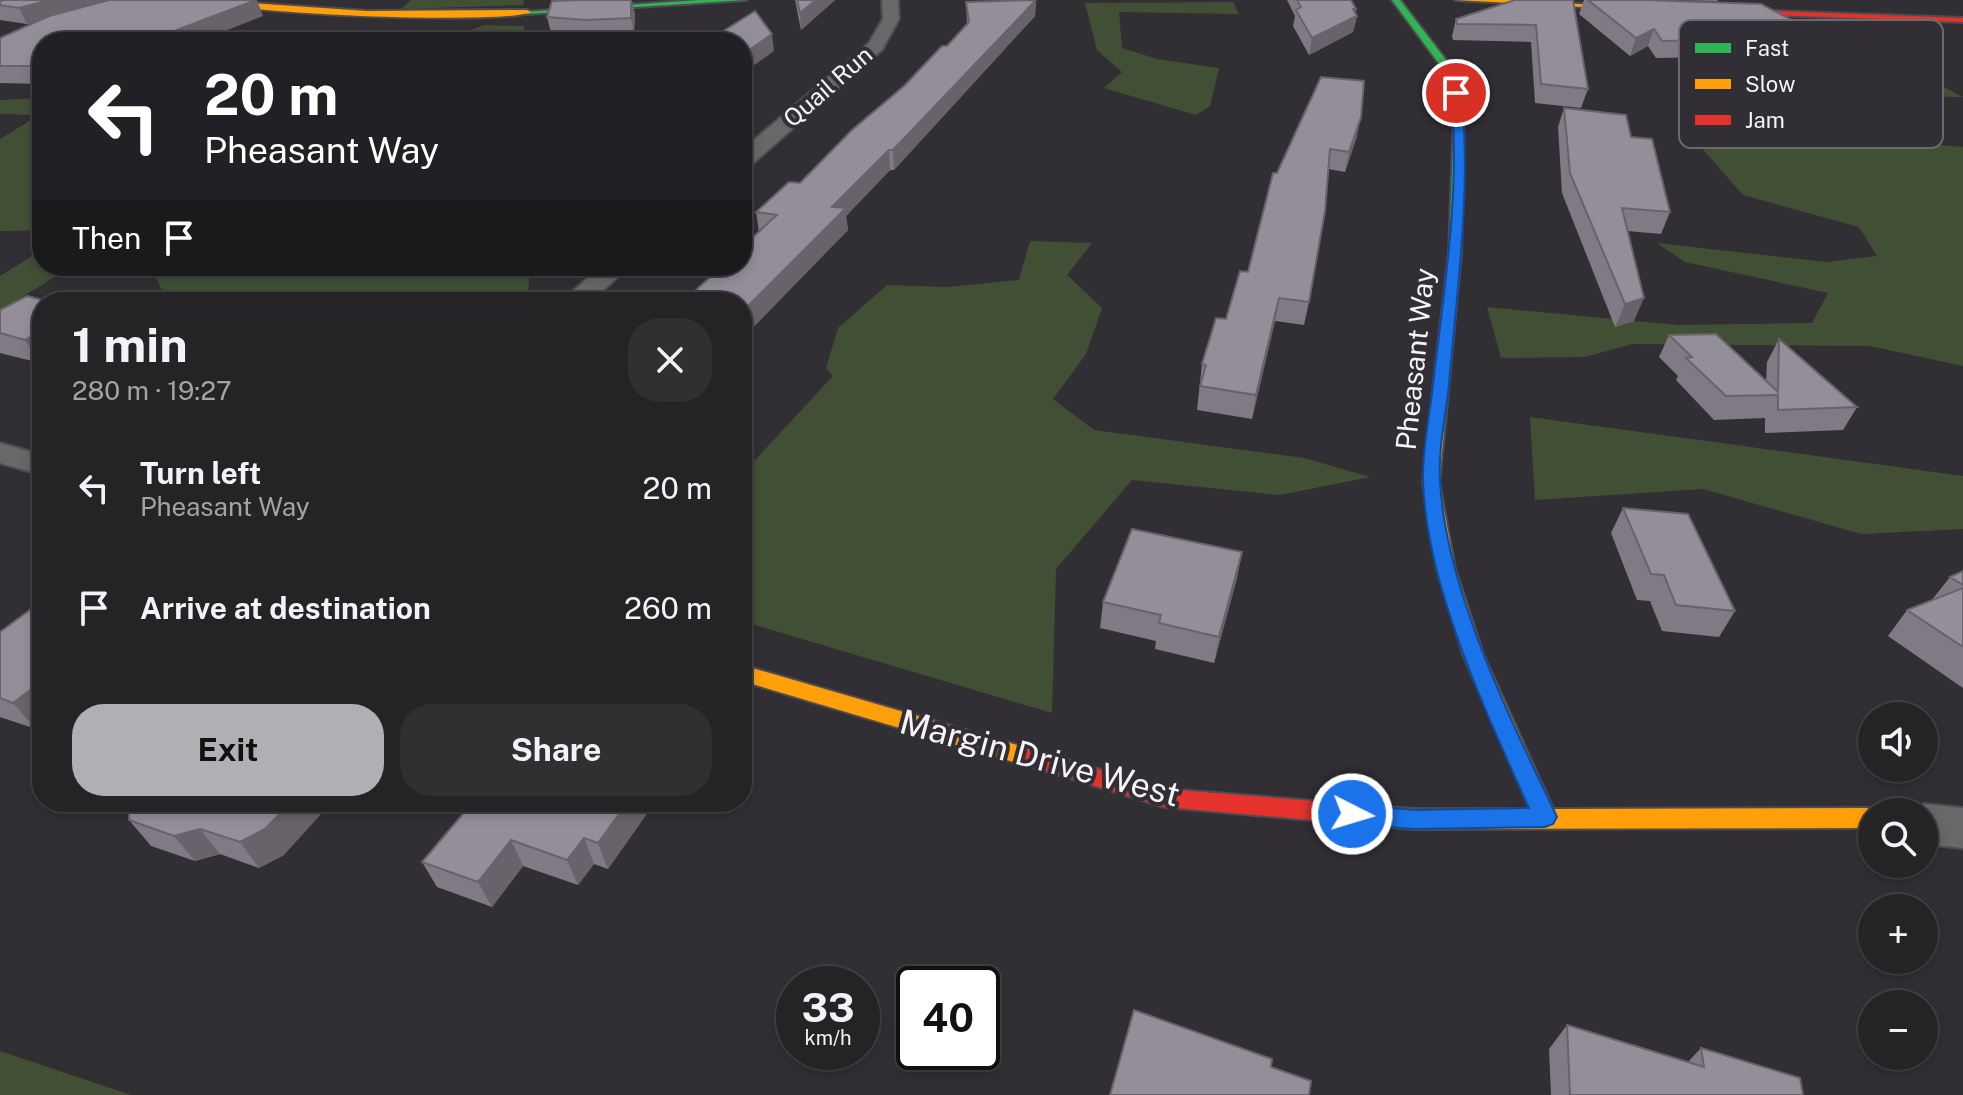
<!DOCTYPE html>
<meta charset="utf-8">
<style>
body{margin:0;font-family:"Public Sans",sans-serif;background:#322f33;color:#f1f3f6;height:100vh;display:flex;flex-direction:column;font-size:30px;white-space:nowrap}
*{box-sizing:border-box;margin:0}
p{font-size:26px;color:#a4a4a7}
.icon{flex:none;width:44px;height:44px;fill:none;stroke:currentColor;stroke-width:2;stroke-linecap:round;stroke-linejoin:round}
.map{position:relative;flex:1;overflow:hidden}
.side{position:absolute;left:32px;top:292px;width:720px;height:520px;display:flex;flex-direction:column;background:#262327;border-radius:32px;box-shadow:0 4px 12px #0003,0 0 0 2px #424044}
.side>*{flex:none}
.banner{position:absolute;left:32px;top:32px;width:720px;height:244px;border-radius:32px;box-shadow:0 4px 12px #0003,0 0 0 2px #424044;background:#202124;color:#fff;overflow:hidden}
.tools{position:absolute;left:1858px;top:702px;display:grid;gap:16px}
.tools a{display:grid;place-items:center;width:80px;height:80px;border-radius:50%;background:#262327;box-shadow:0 4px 12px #0003,0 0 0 2px #424044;font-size:40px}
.speed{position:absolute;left:776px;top:966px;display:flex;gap:16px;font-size:40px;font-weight:700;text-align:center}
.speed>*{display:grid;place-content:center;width:104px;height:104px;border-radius:50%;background:#262327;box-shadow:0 4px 12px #0003,0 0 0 2px #424044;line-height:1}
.speed small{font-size:20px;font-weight:400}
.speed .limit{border:4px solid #111;border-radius:12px;background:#fff;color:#111}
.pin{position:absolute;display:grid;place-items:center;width:68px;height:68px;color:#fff;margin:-34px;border:4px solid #fff;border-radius:50%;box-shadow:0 2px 8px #0007}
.me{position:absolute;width:88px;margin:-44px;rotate:95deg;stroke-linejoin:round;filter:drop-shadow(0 0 6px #0008)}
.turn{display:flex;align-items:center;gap:28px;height:168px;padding:0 40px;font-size:36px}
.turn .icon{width:104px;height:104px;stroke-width:2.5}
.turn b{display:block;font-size:56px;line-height:68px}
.then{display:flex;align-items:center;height:76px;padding:0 40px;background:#0003;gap:16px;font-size:30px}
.round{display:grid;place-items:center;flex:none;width:84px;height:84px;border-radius:32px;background:#322f33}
.summary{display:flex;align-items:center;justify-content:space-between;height:136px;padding:0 40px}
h1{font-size:48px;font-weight:700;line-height:60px}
.action{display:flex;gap:16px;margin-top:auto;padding:16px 40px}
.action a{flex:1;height:92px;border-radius:32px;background:#b1afb3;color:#111;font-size:32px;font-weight:700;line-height:92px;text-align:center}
.action a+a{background:#322f33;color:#f1f3f6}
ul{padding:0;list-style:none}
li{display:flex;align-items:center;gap:24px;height:120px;padding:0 40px}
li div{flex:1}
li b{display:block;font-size:30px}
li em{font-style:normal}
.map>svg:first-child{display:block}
.green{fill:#415035}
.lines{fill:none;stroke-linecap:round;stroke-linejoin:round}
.street-casing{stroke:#4f4c50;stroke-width:4}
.fast-casing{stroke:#4f4c50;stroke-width:4}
.slow-casing{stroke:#4f4c50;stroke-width:4}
.jam-casing{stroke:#4f4c50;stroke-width:4}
.street{fill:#68676a;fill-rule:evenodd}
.fast{fill:#30b455;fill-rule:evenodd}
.slow{fill:#ff9f0a;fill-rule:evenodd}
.jam{fill:#e5322d;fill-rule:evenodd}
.wall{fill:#7f7a83}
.shaded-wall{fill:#68636a}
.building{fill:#948e98;stroke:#68636a;stroke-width:2}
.route{fill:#1a73e8;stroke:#114b97;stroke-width:2}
.labels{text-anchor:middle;stroke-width:8;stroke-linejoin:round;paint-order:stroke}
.far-street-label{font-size:24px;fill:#f6f4f8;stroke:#322e35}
.street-label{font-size:28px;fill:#f6f4f8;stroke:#322e35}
.near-street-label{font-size:34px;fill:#f6f4f8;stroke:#322e35}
.key{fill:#322e35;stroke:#6d6970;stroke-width:2}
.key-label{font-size:22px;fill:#f6f4f8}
</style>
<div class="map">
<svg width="1963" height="1095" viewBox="0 0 1963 1095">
<rect width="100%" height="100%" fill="#322f34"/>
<path class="green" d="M411,0H524L523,5L401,9Z
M1233,2L1239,14L1119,12L1122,48L1157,59L1219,68L1210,106L1196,115L1104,88L1122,72L1097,50L1085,3Z
M484,25L525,26L519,42H482L469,31Z
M1769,72L1830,81L1926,78L1963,97L1829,95L1860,138L1963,147V366L1870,346L1632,344L1585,357L1501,358L1487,307L1677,325L1812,323L1828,293L1685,262L1657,243L1826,262L1877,256L1859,227L1743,195L1699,145L1713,134L1802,139L1811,125L1794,103L1716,88L1701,77Z
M42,98V230L0,231V139L39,115L0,114V100Z
M1030,241L1092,243L1067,275L1102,308L1086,354L1053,399L1094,430L1304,458L1370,477L1280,495L1132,480L1056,569L1052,713L742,621V474L833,376L826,368L838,328L887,285L948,287L1019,280Z
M42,250V266H72L0,311V276Z
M151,266H375L407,272L425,266H470L529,278L528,299C494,302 460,303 426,302C408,302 394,299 376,302H209L161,289Z
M1530,417L1963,476V529L1861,534L1703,489L1535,500Z
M0,1051L131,1095H0Z"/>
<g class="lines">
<g class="street-casing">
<path id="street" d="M882,0H898L899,19L882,50L750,166L742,167V150L869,43L883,19Z
M601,266H630L590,302H561Z
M0,443L42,455V475L0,463Z
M1924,804L1963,808V848L1924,844V812H1907Z"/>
</g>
<g class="fast-casing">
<path id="fast" d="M700,0H746L527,14L523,12Z
M1392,0H1400L1456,73L1464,118L1461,253L1444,433L1436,438L1428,433L1449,253L1454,118L1446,73Z"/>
</g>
<g class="slow-casing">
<path id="slow" d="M204,0L367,11L527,10L531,12C504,25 233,14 204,0Z
M1455,0H1513L1645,8L1641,10Z
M1436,428L1444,433L1439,482L1455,569L1483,654L1553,809L1872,808L1881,812H1872V828L1446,829L1438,826L1434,819L1438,812L1446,809H1530L1463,654L1437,569L1423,482L1428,433Z
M742,665L1031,749L1039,752L1042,758L1039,764L1031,767L742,681Z"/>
</g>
<g class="jam-casing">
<path id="jam" d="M1718,9L1963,18V22L1715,13Z
M1031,749L1165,789L1414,809H1446L1454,812L1458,819L1454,826L1446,829H1414L1165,807L1023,764L1020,758L1023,752Z"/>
</g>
<use href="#street" class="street"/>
<use href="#fast" class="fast"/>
<use href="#slow" class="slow"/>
<use href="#jam" class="jam"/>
</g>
<path class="wall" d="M795,0H835L801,30Z
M1036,0L1035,16L894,170H890L846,216L848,230L742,338V302L759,232L756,212L800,183L947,46L967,24L966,2Z
M1287,0H1351L1356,9L1355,13L1357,16L1353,32L1309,55L1293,26L1295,16Z
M1515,0L1588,89L1581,108L1535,103L1531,42L1453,40L1452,36L1456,19Z
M1584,0H1645L1826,38L1818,55L1656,58L1648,46L1630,56L1579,14Z
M1670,0H1718L1717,1Z
M0,1L263,16L42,42V84L0,83V38L33,23L27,24L0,20Z
M635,14L634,34L590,37L551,33L547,17Z
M1564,108L1670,212L1661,234L1627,231L1634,321L1615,327L1562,193L1558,127Z
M1357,136L1345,172L1328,169L1309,302L1304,325L1275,321L1252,419L1197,410L1202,364L1226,319L1248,272L1277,173Z
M50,302L40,363L0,353V310Z
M1669,335L1766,381L1767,362L1779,339L1857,407L1843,430L1765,433V418L1714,420L1676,380L1678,376L1659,357Z
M1623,508L1735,611L1719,637L1662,631L1650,601L1637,600L1611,533Z
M1242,552L1237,578L1214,663L1155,649L1156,641L1100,628L1103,602Z
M1963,571V688L1888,636L1907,610L1931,601L1950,577Z
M42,601V724L36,729L0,717V632Z
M129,802L284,855L259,868L220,854L195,861L151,846L129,820Z
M473,802H645L648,812L608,869L594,864L578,885L523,866L492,907L437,887L422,862Z
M1567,1025L1688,1062L1701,1048L1803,1095H1551L1549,1049Z"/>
<path class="shaded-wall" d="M50,0H118L27,24L19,8Z
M257,0L263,16L197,42H145Z
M632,0L635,14L634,34L631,18Z
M816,0H835L801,30L800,13Z
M1036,0L1035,16L894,170L893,150Z
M1357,16L1353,32L1309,55L1312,38Z
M1654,29L1648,46L1630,56L1636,38Z
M772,34L774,51L742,74V55Z
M1361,117L1357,136L1345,172L1349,152Z
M889,150L890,170L846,216L848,230L743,338L742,312L832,207Z
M1279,298L1275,321L1252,419L1256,395Z
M1644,298L1634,321L1615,327L1625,304Z
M42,331V362L40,363L25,340Z
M1242,552L1237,578L1214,663L1219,637Z
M42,681V724L36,729L13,703Z
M291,802H332L284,855L259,868L240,842Z
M628,802H645L648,812L608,869L598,843Z
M200,829L220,854L195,861L174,836Z
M584,838L594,864L578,885L567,860Z
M511,840L523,866L492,907L478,882Z"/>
<path class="building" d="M5,0H50L19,8L0,5V1Z
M109,0H256L145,42H42V66H0V38L49,16Z
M583,0H631V18L586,20L547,17L552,1Z
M797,0H816L800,13Z
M1036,0L893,150H889L832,207L846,208L742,312V302H683L722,266H742V247L777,215L756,212L789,182L800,183L852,130L904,86L942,46H947L969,22L966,2Z
M1297,0H1351L1356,9H1353L1357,16L1312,38L1296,10L1301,7Z
M1515,0H1573L1588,89L1541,84L1536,25L1457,24L1456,19Z
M1588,0H1645L1761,4L1826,38L1662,41L1654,29L1636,38Z
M755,11L772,34L742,55V42H706Z
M1321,77L1364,81L1361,117L1349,152L1330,149L1325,211L1309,302L1279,298L1256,395L1200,386L1206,365L1202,364L1216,318L1226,319L1240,271L1248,272L1273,173H1277Z
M1564,108L1626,115L1631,137L1652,139L1670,212L1622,208L1644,298L1625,304L1570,173Z
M27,296L50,302H42V331L25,340L0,333V310Z
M1716,334L1778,392L1779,339L1857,407L1778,410V395L1726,396L1686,358L1692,357L1669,335Z
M1623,508L1688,514L1735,611L1676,605L1664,575L1651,574Z
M1132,529L1242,552L1219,637L1159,623L1161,615L1103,602Z
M1963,571V585L1950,577Z
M1963,588V647L1907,610Z
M42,601V681L13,703L0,698V632Z
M129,802H291L265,829L240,842L200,829L174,836L129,820Z
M473,802H628L598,843L584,838L567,860L511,840L478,882L422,862Z
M1134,1010L1272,1059L1271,1067L1311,1081L1309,1095H1110Z
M1567,1025L1704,1067L1701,1048L1800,1078L1803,1095H1570Z"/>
<path class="route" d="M1456,90L1461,93C1472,185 1457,291 1449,384C1446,415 1438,449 1440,481C1446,591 1510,718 1557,817L1553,824L1545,827L1414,829L1352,824L1344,821L1340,814L1344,807L1352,804L1414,810L1529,808C1486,712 1426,586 1423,480C1422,449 1430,415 1433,384C1444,291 1461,186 1451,93Z"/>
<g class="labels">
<g class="far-street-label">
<text transform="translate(828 87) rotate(-41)" y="8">Quail Run</text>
</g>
<g class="street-label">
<text transform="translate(1415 359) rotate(-84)" y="10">Pheasant Way</text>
</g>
<g class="near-street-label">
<text transform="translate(1040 758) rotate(15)" y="12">Margin Drive West</text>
</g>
</g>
<rect x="1679" y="20" width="264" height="128" rx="12" class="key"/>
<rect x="1695" y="43" width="36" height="10" fill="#30b455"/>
<rect x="1695" y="79" width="36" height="10" fill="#ff9f0a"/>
<rect x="1695" y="115" width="36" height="10" fill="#e5322d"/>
<g class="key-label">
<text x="1745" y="56">Fast</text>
<text x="1745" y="92">Slow</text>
<text x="1745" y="128">Jam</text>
</g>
</svg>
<div class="tools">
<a><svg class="icon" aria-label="sound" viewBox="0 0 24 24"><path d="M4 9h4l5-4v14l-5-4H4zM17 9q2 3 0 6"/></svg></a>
<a><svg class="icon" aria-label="search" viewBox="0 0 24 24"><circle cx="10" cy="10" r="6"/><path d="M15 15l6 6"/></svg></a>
<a>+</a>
<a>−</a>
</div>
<div class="speed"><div>33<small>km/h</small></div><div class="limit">40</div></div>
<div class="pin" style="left:1456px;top:93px;background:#d93025"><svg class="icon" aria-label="arrive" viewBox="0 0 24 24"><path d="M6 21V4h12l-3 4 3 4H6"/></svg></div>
<svg class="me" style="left:1352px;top:814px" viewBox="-20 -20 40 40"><circle r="17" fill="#1a73e8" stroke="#fff" stroke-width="3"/><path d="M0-11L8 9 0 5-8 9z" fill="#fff"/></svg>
<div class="banner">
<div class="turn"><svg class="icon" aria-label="left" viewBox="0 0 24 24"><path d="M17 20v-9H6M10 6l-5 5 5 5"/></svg><div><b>20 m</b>Pheasant Way</div></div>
<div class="then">Then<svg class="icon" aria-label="arrive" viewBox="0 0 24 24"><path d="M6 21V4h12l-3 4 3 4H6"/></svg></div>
</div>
<section class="side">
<div class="summary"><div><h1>1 min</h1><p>280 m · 19:27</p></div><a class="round"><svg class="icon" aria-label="close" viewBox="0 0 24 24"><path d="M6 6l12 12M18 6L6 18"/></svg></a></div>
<ul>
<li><svg class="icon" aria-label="left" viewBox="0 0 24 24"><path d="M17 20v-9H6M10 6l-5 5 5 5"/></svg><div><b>Turn left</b><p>Pheasant Way</p></div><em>20 m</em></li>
<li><svg class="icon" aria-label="arrive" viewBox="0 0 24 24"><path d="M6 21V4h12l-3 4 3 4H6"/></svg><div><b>Arrive at destination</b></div><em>260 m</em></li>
</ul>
<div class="action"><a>Exit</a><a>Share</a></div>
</section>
</div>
